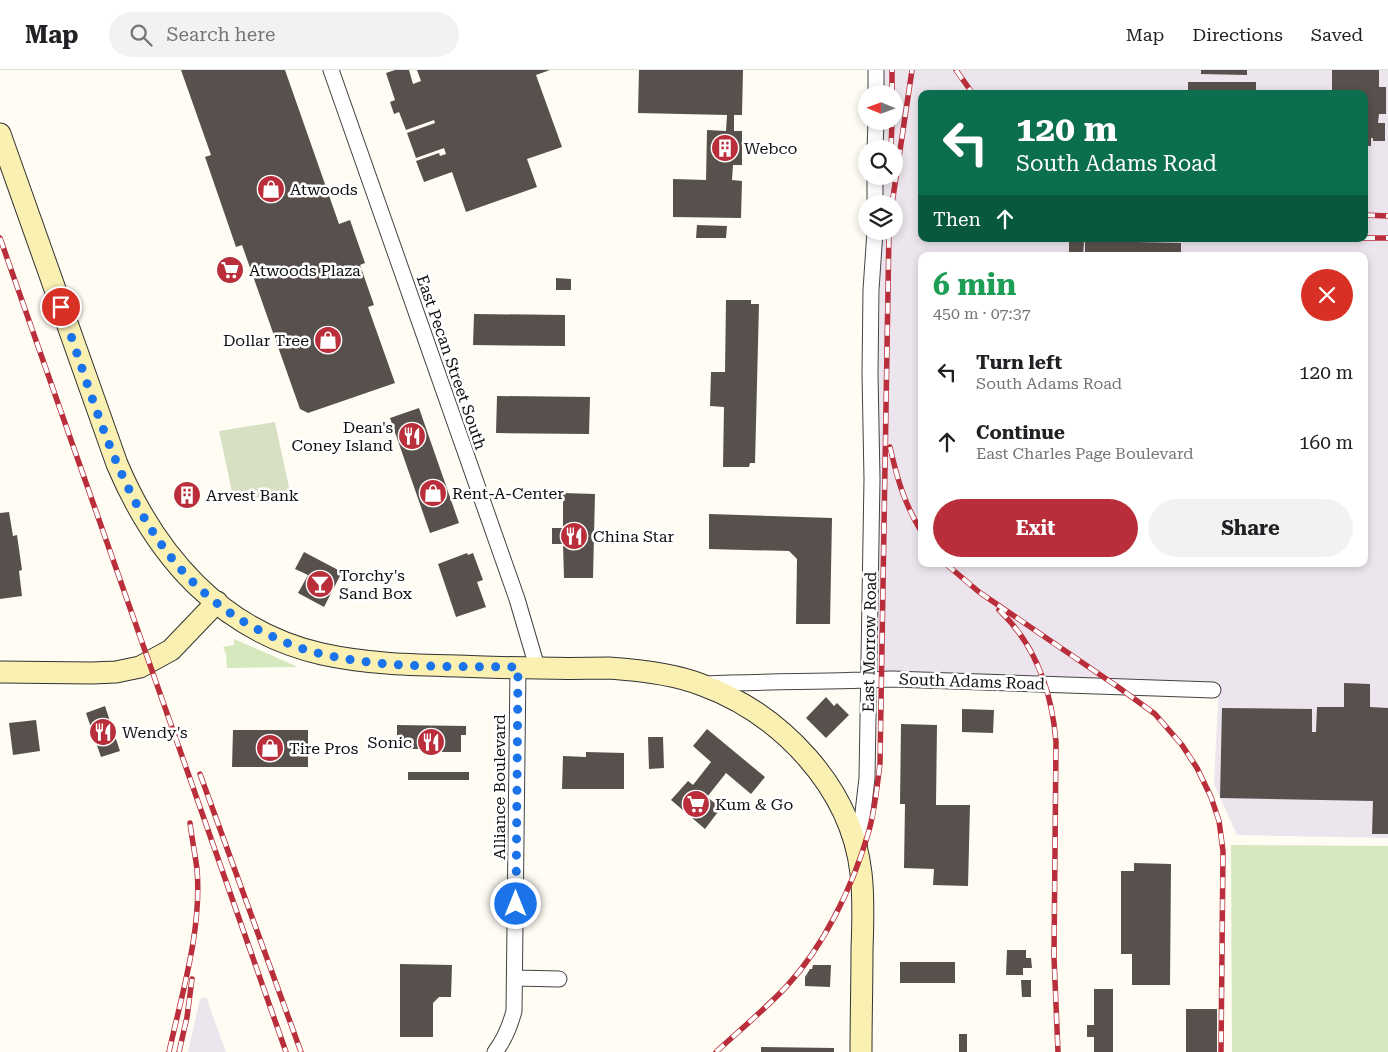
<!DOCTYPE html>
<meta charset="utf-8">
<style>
body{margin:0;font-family:"Roboto Serif",serif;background:#f2f2f2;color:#202124;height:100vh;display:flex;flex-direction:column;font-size:19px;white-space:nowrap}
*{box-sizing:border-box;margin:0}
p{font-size:16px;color:#757577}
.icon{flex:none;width:28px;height:28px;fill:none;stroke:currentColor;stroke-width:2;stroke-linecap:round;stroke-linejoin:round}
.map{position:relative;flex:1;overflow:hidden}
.sheet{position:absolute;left:918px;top:182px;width:450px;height:315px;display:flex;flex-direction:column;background:#fff;border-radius:10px;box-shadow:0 2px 8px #0003}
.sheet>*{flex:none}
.top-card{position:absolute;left:918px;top:20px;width:450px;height:152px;border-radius:10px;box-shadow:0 2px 8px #0003;background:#0b6e4f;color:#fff;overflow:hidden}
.needle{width:32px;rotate:271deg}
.fabs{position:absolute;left:858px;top:15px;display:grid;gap:10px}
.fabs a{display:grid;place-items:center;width:45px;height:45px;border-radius:50%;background:#fff;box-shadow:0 2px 8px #0003;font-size:25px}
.pin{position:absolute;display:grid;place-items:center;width:42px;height:42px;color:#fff;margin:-21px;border:2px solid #fff;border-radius:50%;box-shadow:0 1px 5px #0007}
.me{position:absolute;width:55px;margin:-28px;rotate:0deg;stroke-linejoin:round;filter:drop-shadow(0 0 4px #0008)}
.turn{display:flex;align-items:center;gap:18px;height:105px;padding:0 15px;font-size:22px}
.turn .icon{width:65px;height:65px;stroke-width:2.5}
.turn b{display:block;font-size:35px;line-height:42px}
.then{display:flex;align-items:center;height:48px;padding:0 15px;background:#0003;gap:10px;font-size:19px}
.round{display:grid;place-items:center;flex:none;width:52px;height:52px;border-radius:26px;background:#f2f2f2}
.overview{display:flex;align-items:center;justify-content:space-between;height:85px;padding:0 15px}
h1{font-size:30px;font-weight:700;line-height:38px;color:#1e9e55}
.button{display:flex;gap:10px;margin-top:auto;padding:10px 15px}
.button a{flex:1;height:58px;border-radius:30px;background:#b92e3a;color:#fff;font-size:20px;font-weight:700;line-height:58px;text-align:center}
.button a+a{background:#f2f2f2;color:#202124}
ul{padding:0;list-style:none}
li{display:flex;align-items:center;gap:15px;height:70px;padding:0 15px}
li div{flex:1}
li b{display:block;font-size:19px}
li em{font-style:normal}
header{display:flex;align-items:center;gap:30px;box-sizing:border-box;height:70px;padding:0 25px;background:#fff;border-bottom:1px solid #e0e0e0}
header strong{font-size:24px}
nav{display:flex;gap:28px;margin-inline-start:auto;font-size:18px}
.search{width:350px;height:45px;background:#f2f2f2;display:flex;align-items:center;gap:12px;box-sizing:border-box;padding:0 18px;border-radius:28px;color:#757577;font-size:19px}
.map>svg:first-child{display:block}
.industrial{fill:#ece5ed;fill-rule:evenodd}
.green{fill:#d5e8be}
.cemetery{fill:#d8e0c4}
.building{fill:#58504c}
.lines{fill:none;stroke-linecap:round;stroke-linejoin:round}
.street-casing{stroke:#434343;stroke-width:17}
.secondary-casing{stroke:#323232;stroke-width:23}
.street{stroke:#fff;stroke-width:15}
.secondary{stroke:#faf0b2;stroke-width:21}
.rail-casing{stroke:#b92e3a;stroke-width:5.5}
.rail{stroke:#fff;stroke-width:4;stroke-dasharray:11;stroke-linecap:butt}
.route{stroke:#1a73e8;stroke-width:9;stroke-dasharray:0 16.2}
.labels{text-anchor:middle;stroke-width:5;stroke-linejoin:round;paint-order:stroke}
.poi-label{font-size:16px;fill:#101010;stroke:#fff;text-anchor:start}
.street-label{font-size:16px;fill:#101010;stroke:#fff}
</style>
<header>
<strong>Map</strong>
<div class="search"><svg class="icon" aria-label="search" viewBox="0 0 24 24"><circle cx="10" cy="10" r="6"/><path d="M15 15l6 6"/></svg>Search here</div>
<nav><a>Map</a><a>Directions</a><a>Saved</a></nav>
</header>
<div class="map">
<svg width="1388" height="982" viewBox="0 0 1388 982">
<rect width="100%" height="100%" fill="#fefcf3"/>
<path class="industrial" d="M881,0H1388V768L1237,765L1214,714L1219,612L873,604L881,161H894V134H881L882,106H894V79H882V51H894V24H883ZM921,24H1364V169H921ZM921,186H1364V494H921Z
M206,927L226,982H188L200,929Z"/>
<path class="green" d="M234,569L298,597L227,598L226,584L223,577L234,575Z
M1231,775L1388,776V982H1232Z"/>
<path class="cemetery" d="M275,352L290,422L234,431L219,361Z"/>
<path class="building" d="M181,0H285L339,154L350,150L365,193L360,195L374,235L368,237L395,313L308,343L300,339L242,175L236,177L205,87L211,85Z
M395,0H409L413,14L421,11L417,0H550L536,5L562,77L527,89L537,117L466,142L452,102L424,112L416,91L439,83L440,86L446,84L444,78L416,88L407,63L435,53L434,50L406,60L399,42L394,44L390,32L395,30L386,3Z
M639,0H743L742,45H734V61H742V95H733L732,110L742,111L741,148L673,147V109L706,110L707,60L726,61L727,45L638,43Z
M1201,0H1247V5L1201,4Z
M1332,0H1379V17H1386V44H1379L1378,53H1385V71H1373V68H1371V76H1364V24H1332Z
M1188,12H1256V24H1188Z
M697,155L727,156L726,168H696Z
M1085,169H1136V172L1181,173V186H1085Z
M1069,171H1084L1083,186H1069Z
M556,208L571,209V220H556Z
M726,230H751V234H759L755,393H750L749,397H723L724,337L710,336L711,302H725Z
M474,244L565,245V276L473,275Z
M497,326L590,327L589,364L496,363Z
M419,338L459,453L430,463L390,348Z
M563,423L595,424L593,508H564L563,474H552V458H563Z
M9,442L13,466L17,465L22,500L19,501L22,526L0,529V443Z
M709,444L832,448L830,554H796L797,489L789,481L709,479Z
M304,482L342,502L324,537L298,523L308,505L295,499Z
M467,483L468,485L473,483L483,510L477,512L486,537L456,547L438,494Z
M1344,613L1370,614V637L1388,638V764H1372L1373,731L1220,728L1222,638L1312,639V662H1316L1317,637H1344Z
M826,627L834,636L837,633L849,645L826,668L806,648Z
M105,636L120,681L101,687L86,643Z
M962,639L994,640L993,663L962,662Z
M36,650L40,681L13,685L9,653Z
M901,654L937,655L936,735H970L968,816L933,815L934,799L904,798L905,734H900Z
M397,655L466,656V665H461V682H436V679H401V665H397Z
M707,659L765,707L751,724L726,703L707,727L721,738L705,759L671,730L688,711L693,715L711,692L693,676Z
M233,660H308V697H232Z
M648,667H663L664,698L649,699Z
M586,682L624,683V719H562L563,686L586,687Z
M408,702H469V710H408Z
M1134,793L1171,794L1170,915H1132V884H1121V801H1134Z
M1007,880H1026V888H1031L1032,898H1023V905H1006Z
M900,892H955V913H900Z
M400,894L452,895L451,927H439L433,933V967H400Z
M813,895H831L830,917L805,916V907L810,899H812Z
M1021,910H1031V927H1022Z
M1094,919H1113V982H1094V967H1087V955H1094Z
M1186,939H1217V982H1186Z
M959,964H967V982H959Z
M761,977L834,978V982H761Z"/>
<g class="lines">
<g class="street-casing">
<path id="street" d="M331,0L517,529L537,597
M876,0V24
M875,79L876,51
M875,134V106
M705,614C767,611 830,612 892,609L1213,620
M859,777L867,708L872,409L870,304L871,220L875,161
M516,908L559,909
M495,982C505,969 510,956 514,941L518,597"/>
</g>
<g class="secondary-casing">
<path id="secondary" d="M0,64L117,394C156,486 221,561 322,584C367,594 412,595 458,596C508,598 559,599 609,598C638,600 675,604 702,615C781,644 851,717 861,803C864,828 863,854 862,879C862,914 861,948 861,982
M0,602L92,603L116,602L140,597L171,580L217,532"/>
</g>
<use href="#street" class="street"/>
<use href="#secondary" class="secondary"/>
<g class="rail-casing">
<path id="rail" d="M956,0L973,24
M892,24V0
M891,79L892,51
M892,134L912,0
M1364,145L1388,146
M0,168L286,982
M1364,168H1388
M890,377C897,408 904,433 921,461
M946,494L979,522L1118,617L1155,644L1182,675L1197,698L1211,727L1219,751L1223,781L1221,982
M999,540C1036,575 1052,623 1056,672L1054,887L1058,982
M200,704L301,982
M169,982C182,923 202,860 197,799C195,784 192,769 190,753
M179,982L187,947L192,909
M716,982C739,961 764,940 786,917C824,876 852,818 868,764C875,741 877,717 880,693L889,161"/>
</g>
<use href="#rail" class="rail"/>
</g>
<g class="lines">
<path class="route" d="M61,237C104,357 133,493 255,558C277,569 298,579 322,584C385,599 453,596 518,597L516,834"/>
</g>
<defs>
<g id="building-disc" transform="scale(1.4375)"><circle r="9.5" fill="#b92e3a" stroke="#fff"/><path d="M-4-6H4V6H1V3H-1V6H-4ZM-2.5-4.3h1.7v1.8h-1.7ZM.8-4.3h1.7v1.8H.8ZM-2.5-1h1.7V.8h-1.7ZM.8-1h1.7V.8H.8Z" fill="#fff"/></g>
<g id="shop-disc" transform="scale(1.4375)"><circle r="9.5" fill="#b92e3a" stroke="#fff"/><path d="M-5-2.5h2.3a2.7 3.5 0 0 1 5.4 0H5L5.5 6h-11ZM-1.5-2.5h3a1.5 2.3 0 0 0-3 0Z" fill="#fff"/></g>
<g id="supermarket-disc" transform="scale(1.4375)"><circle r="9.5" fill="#b92e3a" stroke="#fff"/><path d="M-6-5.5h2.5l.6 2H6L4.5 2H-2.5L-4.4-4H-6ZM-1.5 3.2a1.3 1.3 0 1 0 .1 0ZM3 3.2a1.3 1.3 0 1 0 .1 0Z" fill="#fff"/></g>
<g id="restaurant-disc" transform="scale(1.4375)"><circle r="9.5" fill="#b92e3a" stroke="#fff"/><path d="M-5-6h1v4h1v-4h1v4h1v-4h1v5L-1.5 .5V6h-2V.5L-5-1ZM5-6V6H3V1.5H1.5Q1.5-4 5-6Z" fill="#fff"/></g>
<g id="bar-disc" transform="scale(1.4375)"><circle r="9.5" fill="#b92e3a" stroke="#fff"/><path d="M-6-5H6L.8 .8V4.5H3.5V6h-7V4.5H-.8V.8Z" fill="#fff"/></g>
</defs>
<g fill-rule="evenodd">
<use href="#building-disc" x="725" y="78"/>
<use href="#shop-disc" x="271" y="119"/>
<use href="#supermarket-disc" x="230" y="200"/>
<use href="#shop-disc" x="328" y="270"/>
<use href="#restaurant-disc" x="412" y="366"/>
<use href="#shop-disc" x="433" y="423"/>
<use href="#building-disc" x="187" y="425"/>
<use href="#restaurant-disc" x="574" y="466"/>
<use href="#bar-disc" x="320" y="514"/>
<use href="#restaurant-disc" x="103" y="662"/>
<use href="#restaurant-disc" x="431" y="672"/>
<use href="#shop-disc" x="270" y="678"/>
<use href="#supermarket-disc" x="696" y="734"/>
</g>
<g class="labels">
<g class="poi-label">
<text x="744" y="84">Webco</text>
<text x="290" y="125">Atwoods</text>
<text x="249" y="206">Atwoods Plaza</text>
<text x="309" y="276" text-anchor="end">Dollar Tree</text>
<text x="393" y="363" text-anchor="end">Dean's<tspan x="393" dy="18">Coney Island</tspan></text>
<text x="452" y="429">Rent-A-Center</text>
<text x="206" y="431">Arvest Bank</text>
<text x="593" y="472">China Star</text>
<text x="339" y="511">Torchy's<tspan x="339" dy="18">Sand Box</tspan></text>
<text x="122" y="668">Wendy's</text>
<text x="412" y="678" text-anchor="end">Sonic</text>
<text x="289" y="684">Tire Pros</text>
<text x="715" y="740">Kum &amp; Go</text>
</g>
<g class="street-label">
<text transform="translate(452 292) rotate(71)" y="6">East Pecan Street South</text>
<text transform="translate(869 572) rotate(-89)" y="6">East Morrow Road</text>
<text transform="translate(972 611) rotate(2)" y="6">South Adams Road</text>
<text transform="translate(499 717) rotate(-90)" y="6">Alliance Boulevard</text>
</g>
</g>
</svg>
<div class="fabs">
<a><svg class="needle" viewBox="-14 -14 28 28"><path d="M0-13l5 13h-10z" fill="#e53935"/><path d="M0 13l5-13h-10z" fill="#757577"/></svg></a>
<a><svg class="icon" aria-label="search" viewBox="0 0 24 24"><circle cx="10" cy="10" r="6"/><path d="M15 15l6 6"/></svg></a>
<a><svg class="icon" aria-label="layers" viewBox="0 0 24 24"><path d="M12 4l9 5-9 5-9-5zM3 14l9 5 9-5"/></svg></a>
</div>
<div class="pin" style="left:61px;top:237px;background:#d93025"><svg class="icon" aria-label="arrive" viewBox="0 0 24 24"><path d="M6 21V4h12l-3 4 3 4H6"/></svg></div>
<svg class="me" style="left:516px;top:834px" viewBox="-20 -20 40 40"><circle r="17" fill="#1a73e8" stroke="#fff" stroke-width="3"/><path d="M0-11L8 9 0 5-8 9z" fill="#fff"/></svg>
<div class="top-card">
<div class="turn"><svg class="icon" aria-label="left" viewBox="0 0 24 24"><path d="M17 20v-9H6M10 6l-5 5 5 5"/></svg><div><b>120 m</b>South Adams Road</div></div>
<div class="then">Then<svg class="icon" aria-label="ahead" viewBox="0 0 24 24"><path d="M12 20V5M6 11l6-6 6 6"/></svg></div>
</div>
<section class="sheet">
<div class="overview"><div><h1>6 min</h1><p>450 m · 07:37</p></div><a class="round" style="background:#d93025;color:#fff"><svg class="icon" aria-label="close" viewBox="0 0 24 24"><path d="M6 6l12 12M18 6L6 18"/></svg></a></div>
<ul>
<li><svg class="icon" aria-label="left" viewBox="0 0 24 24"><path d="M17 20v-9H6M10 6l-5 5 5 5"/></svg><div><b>Turn left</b><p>South Adams Road</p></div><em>120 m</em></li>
<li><svg class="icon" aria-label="ahead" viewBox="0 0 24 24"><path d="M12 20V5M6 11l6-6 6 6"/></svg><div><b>Continue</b><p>East Charles Page Boulevard</p></div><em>160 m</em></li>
</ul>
<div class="button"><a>Exit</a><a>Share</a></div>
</section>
</div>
